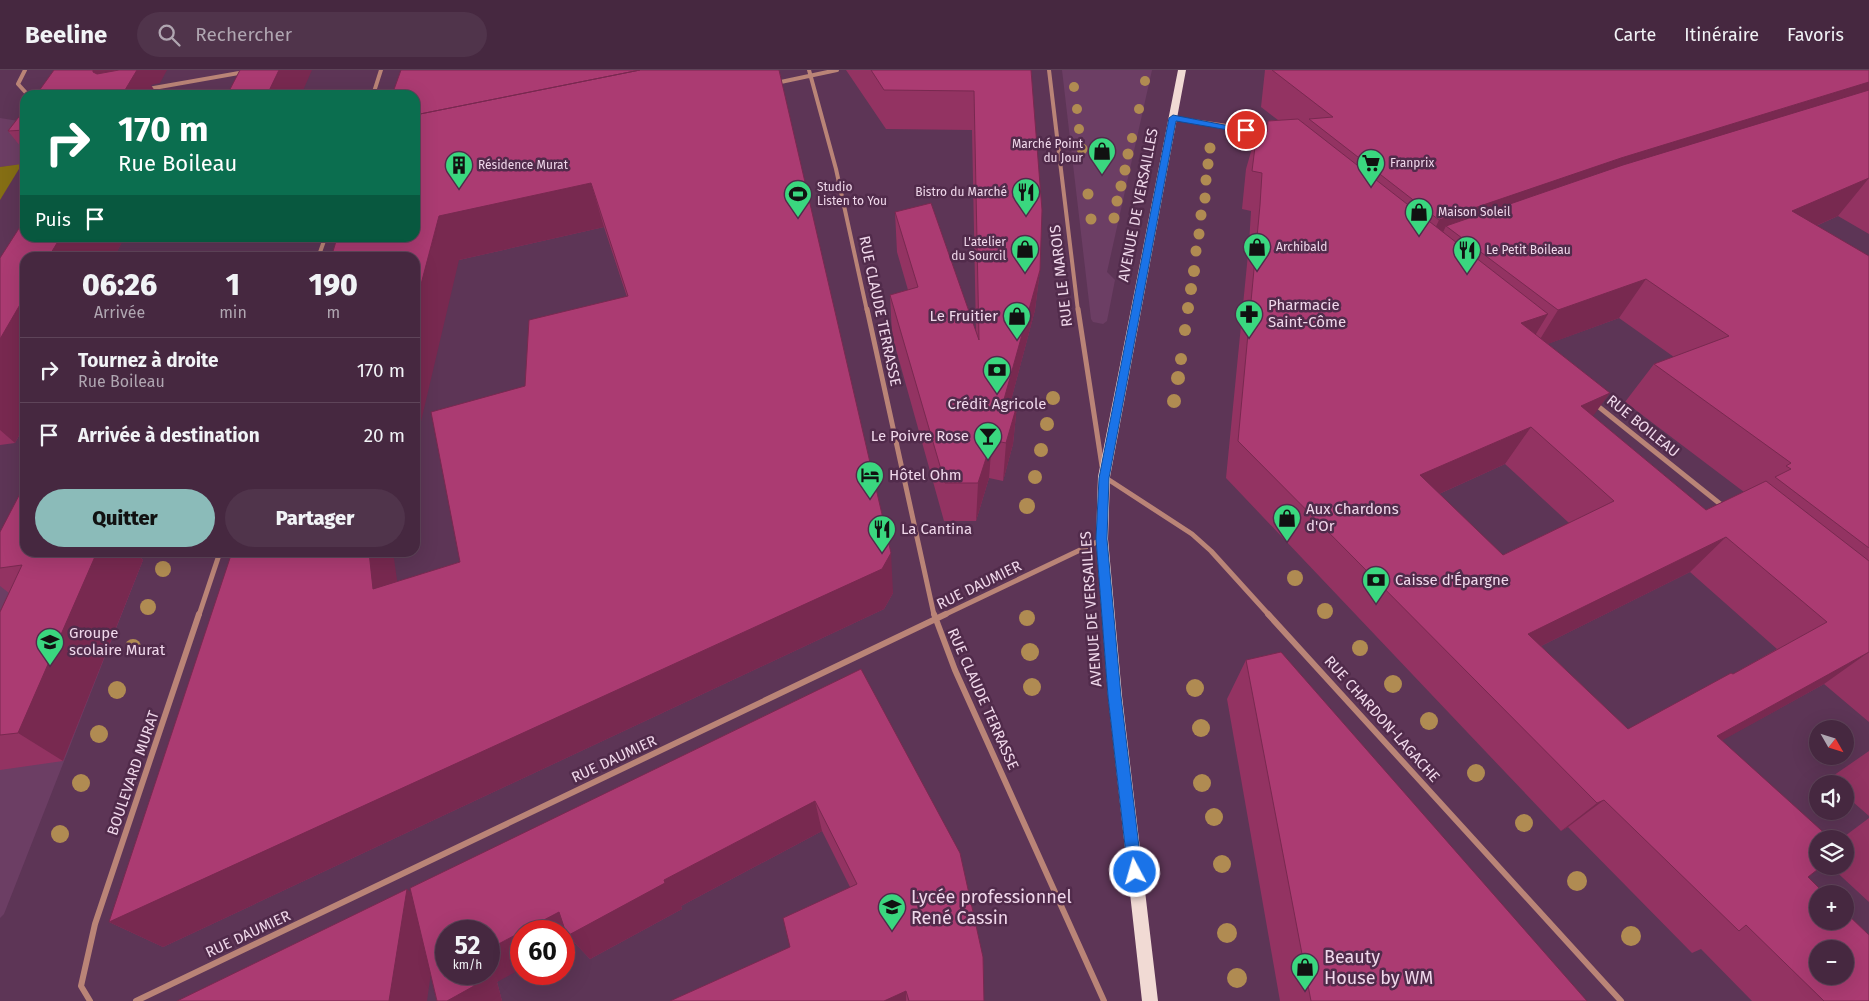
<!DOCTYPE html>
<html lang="fr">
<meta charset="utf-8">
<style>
body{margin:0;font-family:"Fira Sans",sans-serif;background:#50344b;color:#f1f3f6;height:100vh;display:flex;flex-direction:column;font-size:19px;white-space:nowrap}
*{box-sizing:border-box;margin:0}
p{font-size:16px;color:#b0a6b1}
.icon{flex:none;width:28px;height:28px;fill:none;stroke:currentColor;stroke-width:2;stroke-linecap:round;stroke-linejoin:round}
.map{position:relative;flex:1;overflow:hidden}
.sheet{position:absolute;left:20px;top:182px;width:400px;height:305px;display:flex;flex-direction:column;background:#462840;border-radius:15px;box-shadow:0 5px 20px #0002,0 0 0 1px #5e4459}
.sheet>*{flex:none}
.hud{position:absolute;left:20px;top:20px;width:400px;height:152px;border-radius:15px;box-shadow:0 5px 20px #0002,0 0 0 1px #5e4459;background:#0b6e4f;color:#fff;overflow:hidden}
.needle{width:32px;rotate:129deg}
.controls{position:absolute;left:1809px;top:650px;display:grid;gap:10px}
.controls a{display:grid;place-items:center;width:45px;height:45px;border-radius:50%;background:#462840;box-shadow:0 5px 20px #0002,0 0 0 1px #5e4459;font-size:25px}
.speed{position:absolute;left:435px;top:850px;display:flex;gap:10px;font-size:25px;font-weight:700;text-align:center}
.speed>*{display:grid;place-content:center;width:65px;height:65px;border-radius:50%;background:#462840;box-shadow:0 5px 20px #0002,0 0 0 1px #5e4459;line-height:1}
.speed small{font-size:12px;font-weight:400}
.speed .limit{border:8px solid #d22;background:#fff;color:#111}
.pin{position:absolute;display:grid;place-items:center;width:42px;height:42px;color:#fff;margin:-21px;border:2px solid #fff;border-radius:50%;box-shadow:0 1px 5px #0007}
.me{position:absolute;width:55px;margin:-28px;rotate:354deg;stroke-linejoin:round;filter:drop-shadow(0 0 4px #0008)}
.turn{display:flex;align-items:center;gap:18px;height:105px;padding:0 15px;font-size:22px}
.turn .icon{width:65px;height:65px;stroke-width:2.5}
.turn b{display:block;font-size:35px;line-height:42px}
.then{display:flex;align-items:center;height:48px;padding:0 15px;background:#0003;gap:10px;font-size:19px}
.eta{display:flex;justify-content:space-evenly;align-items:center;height:85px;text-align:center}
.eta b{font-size:30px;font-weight:800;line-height:35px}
.cta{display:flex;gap:10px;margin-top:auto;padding:10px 15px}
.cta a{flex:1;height:58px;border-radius:30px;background:#8bbbb9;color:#111;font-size:20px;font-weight:800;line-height:58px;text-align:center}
.cta a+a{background:#50344b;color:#f1f3f6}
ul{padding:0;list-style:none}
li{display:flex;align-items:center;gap:15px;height:65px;padding:0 15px;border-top:1px solid #5e4459}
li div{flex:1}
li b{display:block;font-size:19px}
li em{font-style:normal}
header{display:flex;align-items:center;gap:30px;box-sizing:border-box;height:70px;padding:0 25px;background:#462840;border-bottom:1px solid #5e4459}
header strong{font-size:24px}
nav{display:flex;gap:28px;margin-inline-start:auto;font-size:18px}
.search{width:350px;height:45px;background:#50344b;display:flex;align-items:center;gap:12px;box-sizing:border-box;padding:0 18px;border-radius:28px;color:#b0a6b1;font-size:19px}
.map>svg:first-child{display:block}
.built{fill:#6c3e64}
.green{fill:#856e14}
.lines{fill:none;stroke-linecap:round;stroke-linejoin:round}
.street-far2{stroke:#ba8477;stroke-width:4}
.street-far1{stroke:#ba8477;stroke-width:5}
.street{stroke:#ba8477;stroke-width:6}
.primary{fill:#f1dad4;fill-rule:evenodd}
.tree{fill:#b08b52}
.wall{fill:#933362;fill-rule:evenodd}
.shaded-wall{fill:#782950}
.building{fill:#ab3b72;stroke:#782950;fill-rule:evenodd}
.route{fill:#1a73e8;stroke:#114b97}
.labels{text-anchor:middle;stroke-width:5;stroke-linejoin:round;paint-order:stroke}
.far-poi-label{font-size:12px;fill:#f0d8eb;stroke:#512b4b;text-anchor:start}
.street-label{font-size:15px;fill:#f0d8eb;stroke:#512b4b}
.poi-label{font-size:15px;fill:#f0d8eb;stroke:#512b4b;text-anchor:start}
.near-poi-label{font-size:18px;fill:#f0d8eb;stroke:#512b4b;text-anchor:start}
</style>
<header>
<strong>Beeline</strong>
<div class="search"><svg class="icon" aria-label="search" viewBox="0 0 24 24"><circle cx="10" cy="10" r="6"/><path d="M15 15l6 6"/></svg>Rechercher</div>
<nav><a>Carte</a><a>Itinéraire</a><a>Favoris</a></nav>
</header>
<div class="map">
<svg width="1869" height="931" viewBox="0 0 1869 931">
<rect width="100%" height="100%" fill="#5d3556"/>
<path class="built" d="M1062,0H1152L1107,202L1115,210L1107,251L1103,254L1093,252L1091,249Z
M0,48L25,52V94L0,97Z
M143,490L4,844L0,848V501L37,502Z"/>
<path class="green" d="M22,94L0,130V97Z"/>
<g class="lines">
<path class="street-far2" d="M25,0L18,14L28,25
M809,0L836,99L867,241
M1049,0L1078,241
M776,13L837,0
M148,19L256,0
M373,25L381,0
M1173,48L1234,57L1260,65
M318,188L325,168"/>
<path class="street-far1" d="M867,239L934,545
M1078,239L1102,396
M1594,333L1724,437
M1106,408L1192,464L1211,481L1269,545
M199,545L220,482
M944,545L1101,470"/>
<path class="street" d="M934,544L955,600L1104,931
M1268,544L1621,931
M90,931L81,916L95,854L199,544
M136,931L946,544"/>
<path class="primary" d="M1178,0H1186L1110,407L1108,469L1122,626L1158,931H1142L1108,626L1096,469L1098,407Z"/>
</g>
<g class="tree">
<circle cx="1145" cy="11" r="5"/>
<circle cx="1074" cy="17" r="5"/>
<circle cx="1077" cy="39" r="5"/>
<circle cx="1139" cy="39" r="5"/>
<circle cx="1079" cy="59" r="5"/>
<circle cx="1132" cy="68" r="5"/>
<circle cx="1210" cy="78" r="5.5"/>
<circle cx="1082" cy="79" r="5.5"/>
<circle cx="1128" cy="84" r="5.5"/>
<circle cx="1208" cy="94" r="5.5"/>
<circle cx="1125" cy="100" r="5.5"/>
<circle cx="1206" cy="110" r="5.5"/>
<circle cx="1121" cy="116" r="5.5"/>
<circle cx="1088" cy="124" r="5.5"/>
<circle cx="1205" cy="128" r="5.5"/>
<circle cx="1117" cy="131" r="5.5"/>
<circle cx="1201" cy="145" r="5.5"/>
<circle cx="1114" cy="148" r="5.5"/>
<circle cx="1091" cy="149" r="5.5"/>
<circle cx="1199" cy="164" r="5.5"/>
<circle cx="1196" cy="181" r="5.5"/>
<circle cx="1194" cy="201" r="6"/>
<circle cx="1191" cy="219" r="6"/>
<circle cx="1188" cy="238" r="6"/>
<circle cx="1185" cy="260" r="6"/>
<circle cx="1181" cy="289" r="6"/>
<circle cx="1178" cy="308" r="7"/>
<circle cx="1053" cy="328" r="7"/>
<circle cx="1174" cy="331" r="7"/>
<circle cx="1047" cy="354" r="7"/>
<circle cx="1041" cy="380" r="7"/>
<circle cx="1035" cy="407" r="7"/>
<circle cx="1027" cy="436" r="8"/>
<circle cx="163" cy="499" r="8"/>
<circle cx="1295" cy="508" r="8"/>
<circle cx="148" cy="537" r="8"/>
<circle cx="1325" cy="541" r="8"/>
<circle cx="1027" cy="548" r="8"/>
<circle cx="133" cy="577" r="8"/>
<circle cx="1360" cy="578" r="8"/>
<circle cx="1030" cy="582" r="9"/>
<circle cx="1393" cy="614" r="9"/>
<circle cx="1032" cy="617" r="9"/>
<circle cx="1195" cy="618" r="9"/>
<circle cx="117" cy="620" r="9"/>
<circle cx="1429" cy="651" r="9"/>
<circle cx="1201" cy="658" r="9"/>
<circle cx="99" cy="664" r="9"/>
<circle cx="1476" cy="703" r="9"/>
<circle cx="81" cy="713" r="9"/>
<circle cx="1202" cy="713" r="9"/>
<circle cx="1214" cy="747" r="9"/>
<circle cx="1524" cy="753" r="9"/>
<circle cx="60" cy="764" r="9"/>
<circle cx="1222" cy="794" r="9"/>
<circle cx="1577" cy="811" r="10"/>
<circle cx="1227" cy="863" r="10"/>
<circle cx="1631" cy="866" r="10"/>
<circle cx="1237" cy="908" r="10"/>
</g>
<path class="wall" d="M779,0L893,523L884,539L163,877L109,852L397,512L460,492L525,316L627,227L604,157L459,190L415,168Z
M846,0H1031L1040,200L1035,240L1010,334L1017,335L1013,374L1003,411L989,408L976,451H944L892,265L890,225L908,220L897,182L895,142L976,262L972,60L886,59Z
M1265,0H1869V164L1838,146L1816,156L1869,186V652L1824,614L1722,670L1808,807L1869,931H1752L1701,879L1692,883L1568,757L1561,761L1226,408L1249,174L1251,141L1242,139L1246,99L1257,61L1265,62L1268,51L1278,50L1261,37ZM1619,248L1674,287L1654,294L1625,332L1744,422L1706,440L1593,346L1547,274ZM1505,394L1569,453L1503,485L1439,424ZM1690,502L1777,579L1733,604L1628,659L1541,576Z
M25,39V82L8,61Z
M25,168H124L15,373L0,375V188Z
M0,462L25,482H135L143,490L63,691L0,700V542L9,523L0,516Z
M1246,590L1587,931H1280L1227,629Z
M861,599L984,931H670L790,877L850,817L822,761L681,836L682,839L590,889L573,871L564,876V861L497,912L502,931H437L411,822Z
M1869,681V746L1845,725V714H1832L1827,710Z
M1869,748V832L1830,796H1845V769H1841Z"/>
<path class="shaded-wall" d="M93,0H167L160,13L151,15L155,21L153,25H122L93,2Z
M279,0H312L301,25H267Z
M1869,12V40L1446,156L1432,185L1421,189L1439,150L1621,88Z
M1869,108L1838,146L1761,180L1792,141Z
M591,113L604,157L459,190L415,377V237L439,146Z
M60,168H124L114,188H48Z
M1040,200L1035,240L1000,372L1003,333Z
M1646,209L1619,248L1534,279L1558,240Z
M25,226V354L15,373L0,360V269Z
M1548,244L1525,282L1521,253Z
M1610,323L1582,361L1581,336Z
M1017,335L1013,374L1003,411L1006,373Z
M1531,357L1505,394L1399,442L1420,405Z
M992,370L989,408L976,451L978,413Z
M1726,467L1690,502L1499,597L1528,564Z
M86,482H135L143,490L63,691L18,663Z
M369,482H393L404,558L373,519Z
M891,483L893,523L884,539L163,877L109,852Z
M1869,582L1824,614L1676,696L1717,666Z
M1604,730L1568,757L1561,761L1597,733Z
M815,731L822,761L681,836L682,839L590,889L573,871L564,876V861H522L559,842L664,810Z
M407,819L439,845L427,931H389Z
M521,862V899L497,912L502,931H447L471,904H489V879Z
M906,921V931H884Z"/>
<path class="building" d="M54,0H93V2L97,4L119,0H137L122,25H36Z
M240,0H279L267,25H227Z
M401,0H640L415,45V25H392Z
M640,0H779L891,483L882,499L109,852L232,482H369L373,519L460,492L431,342L525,316L529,250L628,226L591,113L439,146L415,237V188H331L337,168H415V45Z
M871,0H1031L1042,140L1040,200L1003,333L1017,335L1006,373L992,370L978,413H945L890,225L918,217L895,142L931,133L979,270L974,21L884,20Z
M1272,0H1869V12L1621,88L1439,150L1309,49L1333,47Z
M1869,20V108L1792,141L1869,186V478L1775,407L1791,399L1786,396L1791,393L1654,294L1729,266L1646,209L1558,240L1446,156L1623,95Z
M25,39V60L8,61Z
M1298,49L1548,244L1521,253L1610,323L1581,336L1706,440L1766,411L1869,491V582L1717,666L1831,769H1818V796H1822L1808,807L1825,824H1818V851H1845V842L1869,865V931H1824L1746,855L1739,861L1604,730L1597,733L1238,371L1260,135L1262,103L1252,101L1257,61L1267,62L1268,51ZM1531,357L1614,431L1503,485L1420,405ZM1726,467L1827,552L1733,604L1731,603L1628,659L1528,564ZM1818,879H1845V906H1818Z
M25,149V168H60L48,188H25V226L0,269V188Z
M25,414V482H97L18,663L0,665V542L22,495L0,498V462Z
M1281,582L1587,931H1311L1246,590Z
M861,599L960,783L983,887L984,931H909L906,921L884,931H670L790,877L783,848L857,814L815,731L664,810L665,813L567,866L559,842L489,879V861H446V904H471L474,916L447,931H437L410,818Z
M407,819L389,931H177Z"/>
<path class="route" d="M1173,45L1250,60L1246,63L1176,51L1109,408L1107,469L1121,626L1142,802L1140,807L1135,809L1130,807L1128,802L1108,626L1096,469L1099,408L1169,48Z"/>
<defs>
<g id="shop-pin" transform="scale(1.4375)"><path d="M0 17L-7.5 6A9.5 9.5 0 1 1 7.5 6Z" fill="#3ad77f" stroke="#512b4b"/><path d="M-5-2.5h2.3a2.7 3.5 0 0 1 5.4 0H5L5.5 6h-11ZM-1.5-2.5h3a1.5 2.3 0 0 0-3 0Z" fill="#111"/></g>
<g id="supermarket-pin" transform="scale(1.4375)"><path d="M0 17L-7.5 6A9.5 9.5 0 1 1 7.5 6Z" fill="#3ad77f" stroke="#512b4b"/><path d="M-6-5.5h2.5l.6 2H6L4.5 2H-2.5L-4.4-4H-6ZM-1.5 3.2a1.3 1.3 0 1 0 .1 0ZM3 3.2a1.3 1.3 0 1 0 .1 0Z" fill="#111"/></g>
<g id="building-pin" transform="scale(1.4375)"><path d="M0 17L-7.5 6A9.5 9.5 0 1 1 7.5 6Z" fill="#3ad77f" stroke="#512b4b"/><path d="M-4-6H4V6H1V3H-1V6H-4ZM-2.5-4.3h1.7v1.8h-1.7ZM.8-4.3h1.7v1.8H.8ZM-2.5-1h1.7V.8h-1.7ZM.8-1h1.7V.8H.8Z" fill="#111"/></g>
<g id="restaurant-pin" transform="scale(1.4375)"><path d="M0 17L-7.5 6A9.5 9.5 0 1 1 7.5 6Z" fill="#3ad77f" stroke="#512b4b"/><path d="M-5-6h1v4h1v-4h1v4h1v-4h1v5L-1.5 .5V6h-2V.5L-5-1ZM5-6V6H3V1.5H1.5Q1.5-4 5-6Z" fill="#111"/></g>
<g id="stadium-pin" transform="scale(1.4375)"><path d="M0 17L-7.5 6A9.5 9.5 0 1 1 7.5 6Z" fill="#3ad77f" stroke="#512b4b"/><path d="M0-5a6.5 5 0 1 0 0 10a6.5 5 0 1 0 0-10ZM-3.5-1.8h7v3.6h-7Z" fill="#111"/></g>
<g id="pharmacy-pin" transform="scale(1.4375)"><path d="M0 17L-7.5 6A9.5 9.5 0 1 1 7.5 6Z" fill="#3ad77f" stroke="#512b4b"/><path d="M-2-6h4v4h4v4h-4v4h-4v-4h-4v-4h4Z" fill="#111"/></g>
<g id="bank-pin" transform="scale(1.4375)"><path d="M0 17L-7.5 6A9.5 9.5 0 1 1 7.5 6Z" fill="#3ad77f" stroke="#512b4b"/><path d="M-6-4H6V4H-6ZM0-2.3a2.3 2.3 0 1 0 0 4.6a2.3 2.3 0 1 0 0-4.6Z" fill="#111"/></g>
<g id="bar-pin" transform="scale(1.4375)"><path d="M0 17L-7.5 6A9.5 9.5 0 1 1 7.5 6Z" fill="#3ad77f" stroke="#512b4b"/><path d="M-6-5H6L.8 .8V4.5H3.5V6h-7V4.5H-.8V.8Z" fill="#111"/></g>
<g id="hotel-pin" transform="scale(1.4375)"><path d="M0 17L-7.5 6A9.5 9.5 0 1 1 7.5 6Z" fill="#3ad77f" stroke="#512b4b"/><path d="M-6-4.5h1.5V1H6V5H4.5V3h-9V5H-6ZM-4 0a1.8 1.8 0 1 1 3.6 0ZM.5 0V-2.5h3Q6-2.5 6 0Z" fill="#111"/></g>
<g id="school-pin" transform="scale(1.4375)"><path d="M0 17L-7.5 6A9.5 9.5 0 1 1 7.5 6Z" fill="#3ad77f" stroke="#512b4b"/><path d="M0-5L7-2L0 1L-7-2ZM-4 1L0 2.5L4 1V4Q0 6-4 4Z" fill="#111"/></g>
</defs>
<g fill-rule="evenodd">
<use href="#shop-pin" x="1102" y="81"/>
<use href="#supermarket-pin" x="1371" y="93"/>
<use href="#building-pin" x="459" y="95"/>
<use href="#restaurant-pin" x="1026" y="122"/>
<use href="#stadium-pin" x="798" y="124"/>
<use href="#shop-pin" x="1419" y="142"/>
<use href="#shop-pin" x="1257" y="177"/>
<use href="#shop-pin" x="1025" y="179"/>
<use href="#restaurant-pin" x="1467" y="180"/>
<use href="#pharmacy-pin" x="1249" y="244"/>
<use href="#shop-pin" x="1017" y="246"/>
<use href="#bank-pin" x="997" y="300"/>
<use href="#bar-pin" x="988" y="366"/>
<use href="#hotel-pin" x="870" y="405"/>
<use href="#shop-pin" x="1287" y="448"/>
<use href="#restaurant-pin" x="882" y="459"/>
<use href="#bank-pin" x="1376" y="510"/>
<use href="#school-pin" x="50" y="572"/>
<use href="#school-pin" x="892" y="837"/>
<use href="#shop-pin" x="1305" y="897"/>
</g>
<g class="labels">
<g class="far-poi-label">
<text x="1083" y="78" text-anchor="end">Marché Point<tspan x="1083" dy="14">du Jour</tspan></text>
<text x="1390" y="97">Franprix</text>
<text x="478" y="99">Résidence Murat</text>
<text x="817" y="121">Studio<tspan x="817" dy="14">Listen to You</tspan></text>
<text x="1007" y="126" text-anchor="end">Bistro du Marché</text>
<text x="1438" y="146">Maison Soleil</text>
<text x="1006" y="176" text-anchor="end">L'atelier<tspan x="1006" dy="14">du Sourcil</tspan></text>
<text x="1276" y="181">Archibald</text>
<text x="1486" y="184">Le Petit Boileau</text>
</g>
<g class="street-label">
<text transform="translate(1138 135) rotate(-79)" y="5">AVENUE DE VERSAILLES</text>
<text transform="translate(1061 206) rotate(-97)" y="5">RUE LE MAROIS</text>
<text transform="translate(880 241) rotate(78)" y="5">RUE CLAUDE TERRASSE</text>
<text transform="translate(1643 356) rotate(39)" y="5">RUE BOILEAU</text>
<text transform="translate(979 515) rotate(-26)" y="5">RUE DAUMIER</text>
<text transform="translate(1091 539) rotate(-94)" y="5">AVENUE DE VERSAILLES</text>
<text transform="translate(983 629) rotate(66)" y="5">RUE CLAUDE TERRASSE</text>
<text transform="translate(1382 649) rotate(48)" y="5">RUE CHARDON-LAGACHE</text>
<text transform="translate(614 689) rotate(-25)" y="5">RUE DAUMIER</text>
<text transform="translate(133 703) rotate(-71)" y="5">BOULEVARD MURAT</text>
<text transform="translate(248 864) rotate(-25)" y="5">RUE DAUMIER</text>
</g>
<g class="poi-label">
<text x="1268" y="240">Pharmacie<tspan x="1268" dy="17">Saint-Côme</tspan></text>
<text x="998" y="251" text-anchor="end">Le Fruitier</text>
<text x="997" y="339" text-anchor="middle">Crédit Agricole</text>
<text x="969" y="371" text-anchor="end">Le Poivre Rose</text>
<text x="889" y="410">Hôtel Ohm</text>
<text x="1306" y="444">Aux Chardons<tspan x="1306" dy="17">d'Or</tspan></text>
<text x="901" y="464">La Cantina</text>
<text x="1395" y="515">Caisse d'Épargne</text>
<text x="69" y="568">Groupe<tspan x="69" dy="17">scolaire Murat</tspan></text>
</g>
<g class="near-poi-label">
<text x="911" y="833">Lycée professionnel<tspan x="911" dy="21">René Cassin</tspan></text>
<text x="1324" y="893">Beauty<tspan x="1324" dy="21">House by WM</tspan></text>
</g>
</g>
</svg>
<div class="controls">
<a><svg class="needle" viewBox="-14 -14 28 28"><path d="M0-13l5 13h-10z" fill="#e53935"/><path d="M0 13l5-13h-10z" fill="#b0a6b1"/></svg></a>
<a><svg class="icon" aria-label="sound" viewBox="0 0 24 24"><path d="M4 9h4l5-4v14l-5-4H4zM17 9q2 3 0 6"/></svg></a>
<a><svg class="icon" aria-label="layers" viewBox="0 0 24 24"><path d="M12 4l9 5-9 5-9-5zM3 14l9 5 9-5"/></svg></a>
<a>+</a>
<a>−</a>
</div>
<div class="speed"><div>52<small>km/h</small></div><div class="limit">60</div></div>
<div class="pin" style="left:1246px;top:60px;background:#d93025"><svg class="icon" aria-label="arrive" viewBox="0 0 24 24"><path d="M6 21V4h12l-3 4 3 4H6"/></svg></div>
<svg class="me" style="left:1135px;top:802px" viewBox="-20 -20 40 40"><circle r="17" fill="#1a73e8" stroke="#fff" stroke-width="3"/><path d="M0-11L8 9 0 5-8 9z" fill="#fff"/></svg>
<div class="hud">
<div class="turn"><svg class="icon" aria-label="right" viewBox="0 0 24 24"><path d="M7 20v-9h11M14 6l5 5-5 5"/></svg><div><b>170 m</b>Rue Boileau</div></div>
<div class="then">Puis<svg class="icon" aria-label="arrive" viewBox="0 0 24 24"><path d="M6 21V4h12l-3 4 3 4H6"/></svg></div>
</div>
<section class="sheet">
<div class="eta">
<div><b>06:26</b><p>Arrivée</p></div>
<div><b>1</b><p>min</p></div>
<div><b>190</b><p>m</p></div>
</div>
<ul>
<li><svg class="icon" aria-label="right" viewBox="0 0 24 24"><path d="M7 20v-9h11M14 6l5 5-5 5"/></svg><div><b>Tournez à droite</b><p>Rue Boileau</p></div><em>170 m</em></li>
<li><svg class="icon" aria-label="arrive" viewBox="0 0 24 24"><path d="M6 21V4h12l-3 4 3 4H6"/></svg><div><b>Arrivée à destination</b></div><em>20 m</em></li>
</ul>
<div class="cta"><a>Quitter</a><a>Partager</a></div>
</section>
</div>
